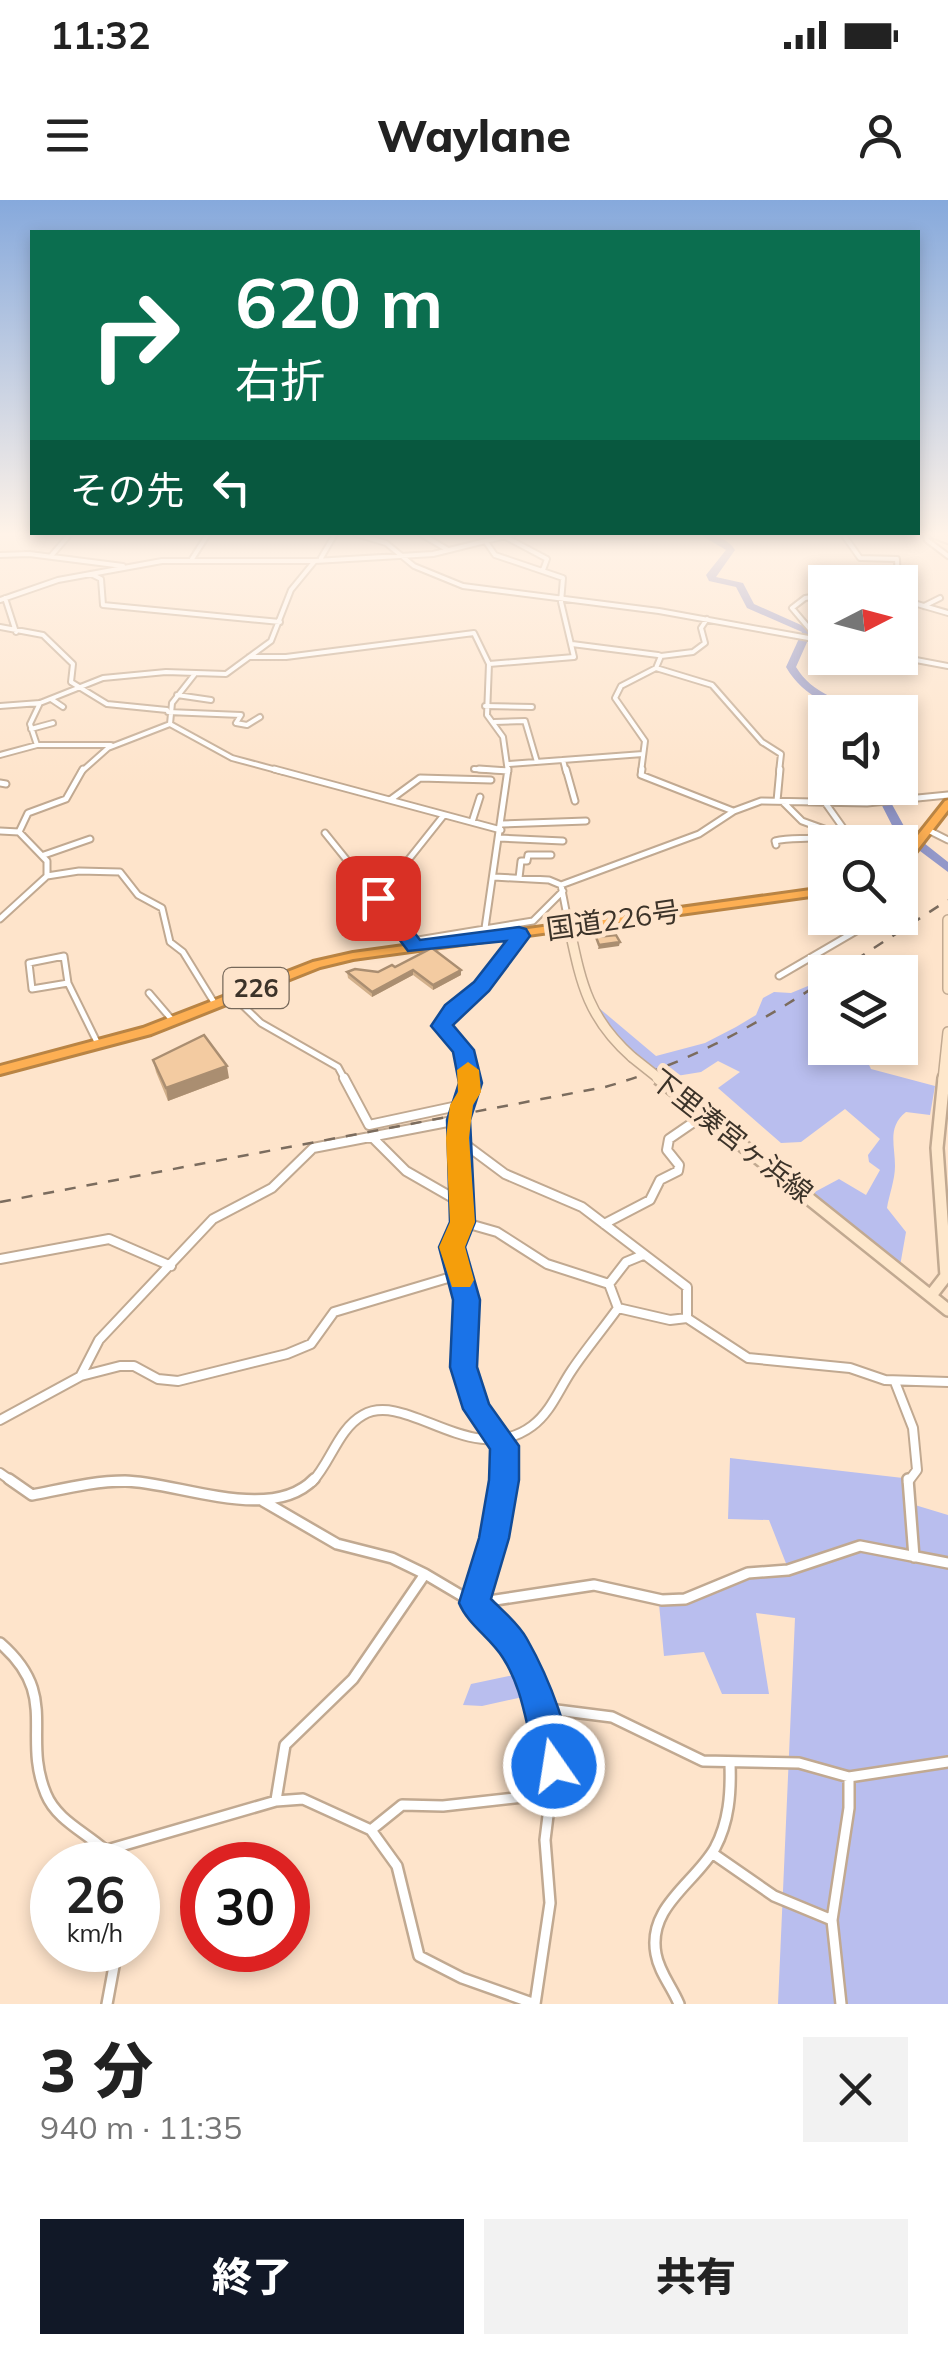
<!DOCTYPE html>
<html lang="ja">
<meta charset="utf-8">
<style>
body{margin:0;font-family:Mulish,"Noto Sans JP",sans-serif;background:#f2f2f2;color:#222;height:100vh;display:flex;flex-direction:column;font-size:38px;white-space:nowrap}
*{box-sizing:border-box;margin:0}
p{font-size:32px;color:#767676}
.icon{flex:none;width:55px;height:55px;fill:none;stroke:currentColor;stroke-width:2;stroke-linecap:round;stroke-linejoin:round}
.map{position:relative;height:1804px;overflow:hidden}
.panel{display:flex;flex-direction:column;background:#fff;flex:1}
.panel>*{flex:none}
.banner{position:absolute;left:30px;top:30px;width:890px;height:305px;border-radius:0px;box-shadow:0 5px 15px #0003;background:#0b6e4f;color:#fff;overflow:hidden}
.needle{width:65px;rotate:84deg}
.buttons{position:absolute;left:808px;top:365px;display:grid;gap:20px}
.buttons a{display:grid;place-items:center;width:110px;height:110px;border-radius:0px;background:#fff;box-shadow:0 5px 15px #0003;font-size:50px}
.speed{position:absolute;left:30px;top:1642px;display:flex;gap:20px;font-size:50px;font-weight:700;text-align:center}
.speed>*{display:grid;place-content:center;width:130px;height:130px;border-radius:50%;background:#fff;box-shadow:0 5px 15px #0003;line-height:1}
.speed small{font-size:25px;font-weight:400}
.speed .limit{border:15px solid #d22;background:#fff;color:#111}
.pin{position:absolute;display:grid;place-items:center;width:85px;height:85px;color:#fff;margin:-42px;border-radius:20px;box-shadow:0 5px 15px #0006}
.me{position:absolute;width:110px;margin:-55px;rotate:347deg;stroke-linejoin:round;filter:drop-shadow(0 0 8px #0008)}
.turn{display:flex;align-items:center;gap:35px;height:210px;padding:0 40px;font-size:45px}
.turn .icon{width:130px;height:130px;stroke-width:2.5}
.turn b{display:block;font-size:70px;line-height:85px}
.then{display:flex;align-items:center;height:95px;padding:0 40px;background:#0003;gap:20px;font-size:38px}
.round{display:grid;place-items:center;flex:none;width:105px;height:105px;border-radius:0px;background:#f2f2f2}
.head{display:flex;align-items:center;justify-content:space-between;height:170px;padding:0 40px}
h1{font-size:60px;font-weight:800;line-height:75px}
.action{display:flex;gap:20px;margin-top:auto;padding:20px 40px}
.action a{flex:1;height:115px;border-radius:0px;background:#111827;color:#fff;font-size:40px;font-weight:800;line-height:115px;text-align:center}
.action a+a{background:#f2f2f2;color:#222}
.status{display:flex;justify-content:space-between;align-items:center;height:70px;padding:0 50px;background:#fff;direction:ltr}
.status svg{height:28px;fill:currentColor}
header{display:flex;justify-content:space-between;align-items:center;height:130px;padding:0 40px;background:#fff;font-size:45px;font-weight:800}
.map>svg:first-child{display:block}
.green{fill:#b9beee}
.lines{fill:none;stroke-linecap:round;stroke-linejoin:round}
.river{fill:#9398c9;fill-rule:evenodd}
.street-far3-casing{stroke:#c1a991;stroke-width:8}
.street-far2-casing{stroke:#c1a991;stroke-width:9}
.street-far1-casing{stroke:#c1a991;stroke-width:12}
.street-casing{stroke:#c1a991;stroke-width:14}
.secondary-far2-casing{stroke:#c1a991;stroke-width:10}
.secondary-far1-casing{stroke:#c1a991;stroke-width:12}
.secondary-casing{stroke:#c1a991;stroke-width:16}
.highway-casing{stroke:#b98444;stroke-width:6}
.street-far3{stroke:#fff;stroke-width:4}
.street-far2{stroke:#fff;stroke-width:5}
.street-far1{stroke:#fff;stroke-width:8}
.street{stroke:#fff;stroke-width:9}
.secondary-far2{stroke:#fee7cb;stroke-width:6}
.secondary-far1{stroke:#fee7cb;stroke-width:9}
.secondary{stroke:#fee7cb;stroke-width:11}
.highway{fill:#fdaf53;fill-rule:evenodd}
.rail{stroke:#7b6c5e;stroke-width:2.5;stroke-dasharray:11 11;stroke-linecap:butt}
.secondary-bridge-far1-casing{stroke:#c1a991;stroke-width:12;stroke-linecap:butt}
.secondary-bridge-casing{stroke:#c1a991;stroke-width:16;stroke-linecap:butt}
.secondary-bridge-far1{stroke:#fee7cb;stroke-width:9}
.secondary-bridge{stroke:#fee7cb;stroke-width:11}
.wall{fill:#d1af8a}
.shaded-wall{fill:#aa8e71}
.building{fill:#f3cba1;stroke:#aa8e71;stroke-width:2.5}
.route{fill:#1a73e8;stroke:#114b97;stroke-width:2.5}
.slow{fill:#f59e0b}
.labels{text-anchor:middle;stroke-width:9;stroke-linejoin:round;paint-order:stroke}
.shield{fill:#fee4cb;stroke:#76685a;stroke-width:2.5}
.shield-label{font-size:25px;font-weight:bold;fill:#3c3329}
.street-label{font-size:28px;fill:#3c3329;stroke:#fee4cb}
</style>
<div class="status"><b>11:32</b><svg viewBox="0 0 49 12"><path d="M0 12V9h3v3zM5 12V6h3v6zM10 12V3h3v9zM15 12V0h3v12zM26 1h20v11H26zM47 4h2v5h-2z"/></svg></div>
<header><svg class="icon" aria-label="menu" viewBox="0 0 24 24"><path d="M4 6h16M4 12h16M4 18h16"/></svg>Waylane<svg class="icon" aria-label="person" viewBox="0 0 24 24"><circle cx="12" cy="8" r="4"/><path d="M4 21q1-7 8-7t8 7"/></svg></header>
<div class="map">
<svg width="948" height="1804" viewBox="0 0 948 1804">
<rect width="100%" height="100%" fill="#fee4cb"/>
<path class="green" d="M825,779V848H861L871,869L935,886L930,915L906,912C887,927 895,945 895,966C895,980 889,995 887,1008L906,1032L900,1066L811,994L839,979L866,995L880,970L869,962L868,955L880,939L845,909L801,942L781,943L718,888L740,872L718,861L701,872L658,879L611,833L599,808L656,856L705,843L736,827L756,815L763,798L774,792L791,793Z
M730,1258L903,1278L905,1302L948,1315V1804H778L795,1418L756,1413L769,1494H722L704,1452L664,1456L659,1404L700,1400L742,1377L797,1370V1362L787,1366L769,1320L728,1319Z
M514,1475L523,1497L482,1506L463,1505L471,1484Z"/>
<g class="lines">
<path class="river" d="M699,334C712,334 728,338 735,350L716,377L743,383L754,404L810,429L812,431L796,467C812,494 842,502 870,510L871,512C837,512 803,497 786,467L802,432L747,408L736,387L709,381L706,375L726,350Z
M873,588H883L905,628L948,662V672L896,633Z"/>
<g class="street-far3-casing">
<path id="street-far3" d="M356,334L386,343L414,366L463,386L659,411L825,441
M421,334L448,350
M843,334L860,358L897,359L898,382
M926,334L927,340L948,356
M502,335L547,359L543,370
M486,342L495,355L563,378L561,402L574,457L489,464
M0,355L29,354L123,366
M51,356L70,334
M321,358L335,334
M192,359L208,334
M91,374L101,379L103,405L280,422
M900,389L901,399
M5,398L16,432
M900,399L948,413
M0,400L58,380L162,361H315L433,354L514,334
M924,406L940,398
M0,427L43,435L73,464L71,482L107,504L167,510
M819,440L792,408L805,398L825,395
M572,444L658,455L661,456L656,468L712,485L762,542L781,554L779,572
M661,456L693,452L705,443L701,428L707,419
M249,457H286L474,433L489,464L487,515L503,537L508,572
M900,457L948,466
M177,495L211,500
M51,499L63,507
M0,506L40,503L103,478L166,472L226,474L271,441L291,390L314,362
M485,506L532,507
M168,512L241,515L236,523L247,525L260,517
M494,522L525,521L537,562
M170,524L172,503L194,475
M31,529L53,523
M37,545L30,524L40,503
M0,555L37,545H111
M563,560L566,572
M509,564L643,554
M474,569L508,571
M81,572L108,548L170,524L232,558L284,572
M641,572L645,541L615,498L621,486L656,468"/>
</g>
<g class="street-far2-casing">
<path id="street-far2" d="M274,569L501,630
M479,569L508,571
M566,569L575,601
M642,569L641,575L733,611
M0,583L6,584
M390,600L420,578L491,580
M777,601L780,569
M824,601L846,632
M784,603L802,621L860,642
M472,622L480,597
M502,624L586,621
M928,630L948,640
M0,631L19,632L47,661V676
M19,632L28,613L66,599L83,569
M325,633L412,741
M499,638L563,641
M776,645L775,641C796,636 817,642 837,632
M44,655L90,639
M494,677L549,680L561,685L569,726
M519,678L521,661H527L528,655H551
M561,685L699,634L734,611L761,601L867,603L948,595
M378,698L444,615
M900,698L909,716L900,717
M0,719L47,676L79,671L120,672L138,695L162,708L170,742L183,752L215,804
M485,728L508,569
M412,741L533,721L563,691
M64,756L68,783L32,789L29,763Z
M779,776L863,727L900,718
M68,783L98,844
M149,793L173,821
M234,797L261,823L338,867L345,880
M470,880L463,850L442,826L443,819L482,786L521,739L519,733"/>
</g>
<g class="street-far1-casing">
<path id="street-far1" d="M344,878L369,925L462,905
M470,878L458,920L462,1022L452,1047L467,1100L464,1167L477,1209L504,1247V1282
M371,936L406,971L460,1002
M458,939L505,974L582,1007L687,1087V1118
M462,1022L497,1032L547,1064L609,1084L618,1108L670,1120L687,1118L748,1158L850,1168L885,1180L948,1182
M604,1024L650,1000L660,980L678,971L679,965L667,950L669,939L704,915
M0,1059L109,1039L171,1066
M609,1084L626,1062L643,1055
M81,1175L99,1140L213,1019L272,988L313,948L458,920
M895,1182L913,1228L917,1270L908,1282
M0,1220L81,1176L120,1166H134L158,1179L178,1181L287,1154L311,1144L334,1112L458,1075
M0,1273L13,1282
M111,1282H138
M312,1282C331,1262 338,1229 363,1215C406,1190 473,1270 532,1226C551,1212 559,1189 572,1170C586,1149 603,1129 618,1108"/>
</g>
<g class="street-casing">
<path id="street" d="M9,1279L32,1295C63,1289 94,1281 125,1281C178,1282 271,1324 314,1279
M908,1279L914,1357
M263,1301L337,1344L392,1358L425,1374L474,1403L515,1447L541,1508L554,1567L545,1640L550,1703L535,1804
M474,1403L494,1338L504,1279
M476,1403L594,1385L662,1400L685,1399L748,1373L788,1370L860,1346L948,1363
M0,1443C61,1496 21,1534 46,1594C59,1626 100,1637 118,1665
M541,1508L612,1517L703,1561L799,1563L849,1577L948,1562
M276,1600L285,1545L353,1479L425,1374
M371,1630L402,1605L443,1606L550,1594
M107,1650L276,1601L303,1599L371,1630L397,1666L419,1756L462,1778L535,1804
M712,1653L774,1696L832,1720
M107,1804L117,1750
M679,1804C672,1787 659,1772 656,1754C647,1707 695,1683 715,1648C729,1622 731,1593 730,1564
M841,1804L832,1720L849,1608V1577"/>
</g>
<g class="secondary-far2-casing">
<path id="secondary-far2" d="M932,334L948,340"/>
</g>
<g class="secondary-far1-casing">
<path id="secondary-far1" d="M948,720V789
M569,726C581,782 587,817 632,857
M943,880L948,832"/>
</g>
<g class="secondary-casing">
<path id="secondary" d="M662,881L948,1110
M932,1094L946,1076L937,948L944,878"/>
</g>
<g class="highway-casing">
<path id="highway" d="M948,600V610L904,667L900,668V658L945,601Z
M825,688V694L353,759L320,767L151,834L0,874V866L143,828L313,762L353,753Z"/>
</g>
<use href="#street-far3" class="street-far3"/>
<use href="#street-far2" class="street-far2"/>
<use href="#street-far1" class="street-far1"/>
<use href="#street" class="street"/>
<use href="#secondary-far2" class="secondary-far2"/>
<use href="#secondary-far1" class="secondary-far1"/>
<use href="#secondary" class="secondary"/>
<use href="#highway" class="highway"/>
<path class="rail" d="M837,772L948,700
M0,1002L605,887C686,864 755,826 825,780"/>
<g class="secondary-bridge-far1-casing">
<path id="secondary-bridge-far1" d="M632,857L661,880"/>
</g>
<g class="secondary-bridge-casing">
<path id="secondary-bridge" d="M658,878L662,881"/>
</g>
<use href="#secondary-bridge-far1" class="secondary-bridge-far1"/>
<use href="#secondary-bridge" class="secondary-bridge"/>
</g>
<path class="wall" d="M395,767L461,770V775L433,790L413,775L372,797L348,778L347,772H378Z
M153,860L229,878L168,901L156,872Z"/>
<path class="shaded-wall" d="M620,742L619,746L598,749L599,745Z
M413,770V775L372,797V792Z
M461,770V775L433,790V785Z
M227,866L229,878L168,901L166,888Z"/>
<path class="building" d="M616,735L620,742L599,745L596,737Z
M432,748L461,770L433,785L413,770L372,792L347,772L355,769L378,772L392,765L395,767Z
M204,835L227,866L166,888L153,860Z"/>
<linearGradient id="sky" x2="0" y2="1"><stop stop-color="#86a9dc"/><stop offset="0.57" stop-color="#fff3e8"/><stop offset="1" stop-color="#fff3e8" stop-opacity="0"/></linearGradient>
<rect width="948" height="586" fill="url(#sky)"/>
<path class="route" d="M378,692L385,694L420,740L519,727L526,729L530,736L489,791L453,825L474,850L482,883L470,920L475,1022L465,1047L480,1100L477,1167L489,1204L519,1246V1280L509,1338L491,1399C503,1411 519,1424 527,1439C544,1469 580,1547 566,1578L554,1583L543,1578C526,1540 527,1495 503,1458C491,1438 468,1425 459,1403L479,1338L489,1280L490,1249L463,1209L450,1167L453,1100L439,1047L450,1022L447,920L459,883L453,852L431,826L445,805L474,782L506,741L408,751L368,698Z"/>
<path class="slow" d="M468,862L479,870L481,892L473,905L469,938L475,1022L465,1047L474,1080L470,1087H452L439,1047L450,1022L446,938L450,905L458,892L457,870Z"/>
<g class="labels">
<rect class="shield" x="223.5" y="768" width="65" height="40" rx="8"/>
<g class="shield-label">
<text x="256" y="797">226</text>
</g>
<g class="street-label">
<text transform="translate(613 720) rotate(-8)" y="10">国道226号</text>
<text transform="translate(732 936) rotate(38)" y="10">下里湊宮ヶ浜線</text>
</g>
</g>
</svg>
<div class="buttons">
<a><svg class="needle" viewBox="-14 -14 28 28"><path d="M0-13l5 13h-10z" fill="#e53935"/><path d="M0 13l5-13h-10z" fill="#767676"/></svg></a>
<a><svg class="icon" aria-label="sound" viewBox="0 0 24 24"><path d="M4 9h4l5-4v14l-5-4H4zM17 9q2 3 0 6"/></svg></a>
<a><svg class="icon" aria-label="search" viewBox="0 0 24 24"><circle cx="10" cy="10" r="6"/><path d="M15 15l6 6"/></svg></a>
<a><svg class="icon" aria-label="layers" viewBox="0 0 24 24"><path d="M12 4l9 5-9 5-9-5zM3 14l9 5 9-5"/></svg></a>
</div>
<div class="speed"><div>26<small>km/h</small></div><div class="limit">30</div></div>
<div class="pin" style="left:378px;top:698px;background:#d93025"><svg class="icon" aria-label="arrive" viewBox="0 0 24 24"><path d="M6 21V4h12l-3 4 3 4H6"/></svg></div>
<svg class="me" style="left:554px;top:1566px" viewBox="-20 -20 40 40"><circle r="17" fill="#1a73e8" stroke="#fff" stroke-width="3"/><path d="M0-11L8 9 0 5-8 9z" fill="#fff"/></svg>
<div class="banner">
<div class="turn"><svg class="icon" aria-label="right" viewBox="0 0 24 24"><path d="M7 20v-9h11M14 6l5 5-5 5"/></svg><div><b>620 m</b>右折</div></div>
<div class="then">その先<svg class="icon" aria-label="left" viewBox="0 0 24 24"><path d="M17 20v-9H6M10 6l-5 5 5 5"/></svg></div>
</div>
</div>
<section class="panel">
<div class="head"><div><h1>3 分</h1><p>940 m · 11:35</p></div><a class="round"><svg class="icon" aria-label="close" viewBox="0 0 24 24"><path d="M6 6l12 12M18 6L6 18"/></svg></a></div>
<div class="action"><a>終了</a><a>共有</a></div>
</section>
